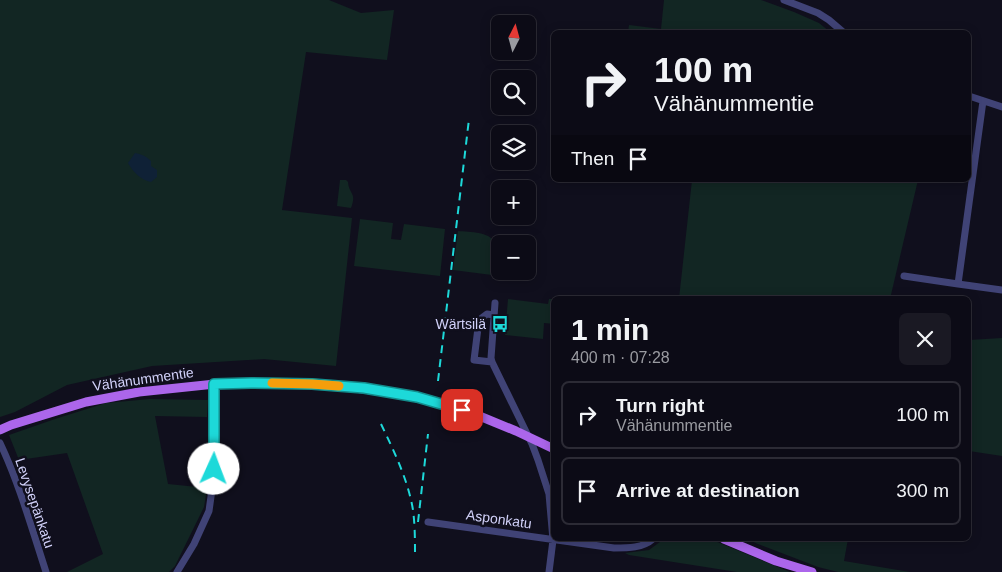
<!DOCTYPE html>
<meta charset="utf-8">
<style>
body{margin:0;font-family:Helvetica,sans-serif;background:#1a1923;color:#f1f3f6;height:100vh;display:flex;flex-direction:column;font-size:19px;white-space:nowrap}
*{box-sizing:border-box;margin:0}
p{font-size:16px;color:#9a9ba1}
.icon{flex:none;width:28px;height:28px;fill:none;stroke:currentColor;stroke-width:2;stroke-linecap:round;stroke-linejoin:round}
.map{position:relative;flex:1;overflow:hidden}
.side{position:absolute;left:551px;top:296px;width:420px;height:245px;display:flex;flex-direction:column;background:#0c0b16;border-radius:8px;box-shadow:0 2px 12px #0003,0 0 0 1px #2c2b35}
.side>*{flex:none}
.top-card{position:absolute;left:551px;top:30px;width:420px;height:152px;border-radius:8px;box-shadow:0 2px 12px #0003,0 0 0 1px #2c2b35;background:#0c0b16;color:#f1f3f6;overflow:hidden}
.needle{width:32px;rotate:6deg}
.fabs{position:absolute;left:491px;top:15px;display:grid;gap:10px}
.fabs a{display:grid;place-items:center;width:45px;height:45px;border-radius:8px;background:#0c0b16;box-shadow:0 2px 12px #0003,0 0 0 1px #2c2b35;font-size:25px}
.pin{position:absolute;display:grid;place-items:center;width:42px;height:42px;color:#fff;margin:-21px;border-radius:10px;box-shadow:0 2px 8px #0006}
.me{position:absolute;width:55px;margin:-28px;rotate:2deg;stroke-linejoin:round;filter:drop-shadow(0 0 4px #0008)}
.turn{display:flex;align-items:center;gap:18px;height:105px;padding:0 20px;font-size:22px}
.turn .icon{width:65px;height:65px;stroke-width:2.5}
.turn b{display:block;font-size:35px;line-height:42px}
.then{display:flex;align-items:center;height:48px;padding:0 20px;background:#0003;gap:10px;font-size:19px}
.round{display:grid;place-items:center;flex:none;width:52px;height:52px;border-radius:8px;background:#1a1923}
.summary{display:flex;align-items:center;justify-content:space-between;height:85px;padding:0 20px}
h1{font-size:30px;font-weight:800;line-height:38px}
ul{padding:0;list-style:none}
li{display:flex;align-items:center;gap:15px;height:68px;margin:0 10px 8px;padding:0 10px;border:2px solid #2c2b35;border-radius:8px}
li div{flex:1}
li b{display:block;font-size:19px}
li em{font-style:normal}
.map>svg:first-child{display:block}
.green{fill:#122623}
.water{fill:#0f2136}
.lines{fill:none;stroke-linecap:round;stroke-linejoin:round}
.minor{stroke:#404376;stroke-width:7}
.major{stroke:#ac66eb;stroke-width:9}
.rail{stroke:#1dd9d9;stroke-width:2;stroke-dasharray:8 6;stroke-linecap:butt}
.route-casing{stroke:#138d8d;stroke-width:12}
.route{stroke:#1dd9d9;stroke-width:9}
.slow{stroke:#f59e0b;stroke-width:9}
.labels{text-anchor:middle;stroke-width:5;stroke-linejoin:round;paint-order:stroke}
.poi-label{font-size:14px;fill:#d1d1f9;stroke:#100f1d;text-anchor:end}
.street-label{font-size:14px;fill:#d1d1f9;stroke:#100f1d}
</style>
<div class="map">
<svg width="1002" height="572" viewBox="0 0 1002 572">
<rect width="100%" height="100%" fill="#100f1d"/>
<path class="green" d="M0,0H329L361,13L394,10L387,60L306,52L282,210L352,218L336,366L264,359L152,366L67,385L15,412L0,417Z
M664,0H761L794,12L819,23L830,32H628L629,25L661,29Z
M340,180H346L348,182C349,195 357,192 351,208L337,206Z
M692,180H918L890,299H679Z
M360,219L393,223L391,239L401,240L404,224L445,229L440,276L354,266Z
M458,231C469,232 493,231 496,246C497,252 493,268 492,275L453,270Z
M508,299L548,304L549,299H554V324L544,323L543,339L505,335Z
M1002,338V456L969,451V340Z
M150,399L208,400L207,417L155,416L168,484L207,488L204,507L175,566L169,572H67L103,554L67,453L19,460L9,435L55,419L106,403Z
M664,539H710L790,572H737L629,555L625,553L649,550Z
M747,539H848L844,561L910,572H838L818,567L758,544Z"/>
<path class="water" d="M135,153C141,154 146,156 151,161V166L157,170V177L151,182C141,180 133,172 128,163Z"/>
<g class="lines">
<path class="minor" d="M784,0L818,13L829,20L843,32
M969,96L1002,107
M983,101L958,284L1002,290
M904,276L958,284
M495,303L491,358L492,362L532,444L538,460L549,494L553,540L549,572
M492,362L474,360L479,320L487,314L494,315
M0,443C19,483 32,529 46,572
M428,522L614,548C628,548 643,548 653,539
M177,572L194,544L209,511L214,475L215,384"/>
<path class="major" d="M0,430L11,425L86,402L139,392L215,384L251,383L312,384L364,389L417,397L477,415L516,431L554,449
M724,539L776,561L812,572"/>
<path class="rail" d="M438,381L469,119
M381,424C394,451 408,480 413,510C415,525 415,541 415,556
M418,522L428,434"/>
</g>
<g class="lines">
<g class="route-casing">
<path id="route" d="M214,469V384L251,383L312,384L364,388L417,397L462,410"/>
</g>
<use href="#route" class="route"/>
<path class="slow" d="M272,383L312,384L339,386"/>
</g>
<defs>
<g id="bus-bare" transform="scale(1.35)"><path d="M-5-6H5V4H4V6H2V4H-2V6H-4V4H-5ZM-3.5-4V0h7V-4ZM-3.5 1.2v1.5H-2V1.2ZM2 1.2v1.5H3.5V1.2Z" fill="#1dd9d9" stroke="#100f1d" stroke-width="2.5" paint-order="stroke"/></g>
</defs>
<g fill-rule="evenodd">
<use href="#bus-bare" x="500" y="324"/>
</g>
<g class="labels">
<g class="poi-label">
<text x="486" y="329">Wärtsilä</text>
</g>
<g class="street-label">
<text transform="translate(143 379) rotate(-8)" y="5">Vähänummentie</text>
<text transform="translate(35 503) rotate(71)" y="5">Levysepänkatu</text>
<text transform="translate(499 519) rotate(8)" y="5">Asponkatu</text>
</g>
</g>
</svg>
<div class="fabs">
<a><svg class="needle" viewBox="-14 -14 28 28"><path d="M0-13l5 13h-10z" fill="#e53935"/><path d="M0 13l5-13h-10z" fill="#9a9ba1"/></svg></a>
<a><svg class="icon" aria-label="search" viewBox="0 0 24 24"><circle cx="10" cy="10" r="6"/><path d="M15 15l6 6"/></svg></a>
<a><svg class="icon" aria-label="layers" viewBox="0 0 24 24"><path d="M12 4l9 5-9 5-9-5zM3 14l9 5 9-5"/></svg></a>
<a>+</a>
<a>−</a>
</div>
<div class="pin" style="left:462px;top:410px;background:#d93025"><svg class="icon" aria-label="arrive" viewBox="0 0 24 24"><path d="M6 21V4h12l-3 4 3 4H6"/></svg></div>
<svg class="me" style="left:214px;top:469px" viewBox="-20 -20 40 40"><circle r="19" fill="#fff"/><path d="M0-13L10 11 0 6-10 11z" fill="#1dd9d9"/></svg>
<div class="top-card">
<div class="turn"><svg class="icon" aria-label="right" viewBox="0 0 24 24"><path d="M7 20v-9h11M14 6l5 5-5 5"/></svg><div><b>100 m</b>Vähänummentie</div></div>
<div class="then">Then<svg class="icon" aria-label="arrive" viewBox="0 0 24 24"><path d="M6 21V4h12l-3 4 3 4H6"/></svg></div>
</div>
<section class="side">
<div class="summary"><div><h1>1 min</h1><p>400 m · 07:28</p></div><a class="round"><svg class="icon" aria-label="close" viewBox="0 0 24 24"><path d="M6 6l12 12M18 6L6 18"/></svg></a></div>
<ul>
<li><svg class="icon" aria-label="right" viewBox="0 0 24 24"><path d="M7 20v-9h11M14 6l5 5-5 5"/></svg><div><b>Turn right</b><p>Vähänummentie</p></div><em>100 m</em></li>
<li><svg class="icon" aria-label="arrive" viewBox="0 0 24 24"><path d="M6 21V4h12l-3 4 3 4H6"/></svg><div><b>Arrive at destination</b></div><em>300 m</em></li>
</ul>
</section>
</div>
